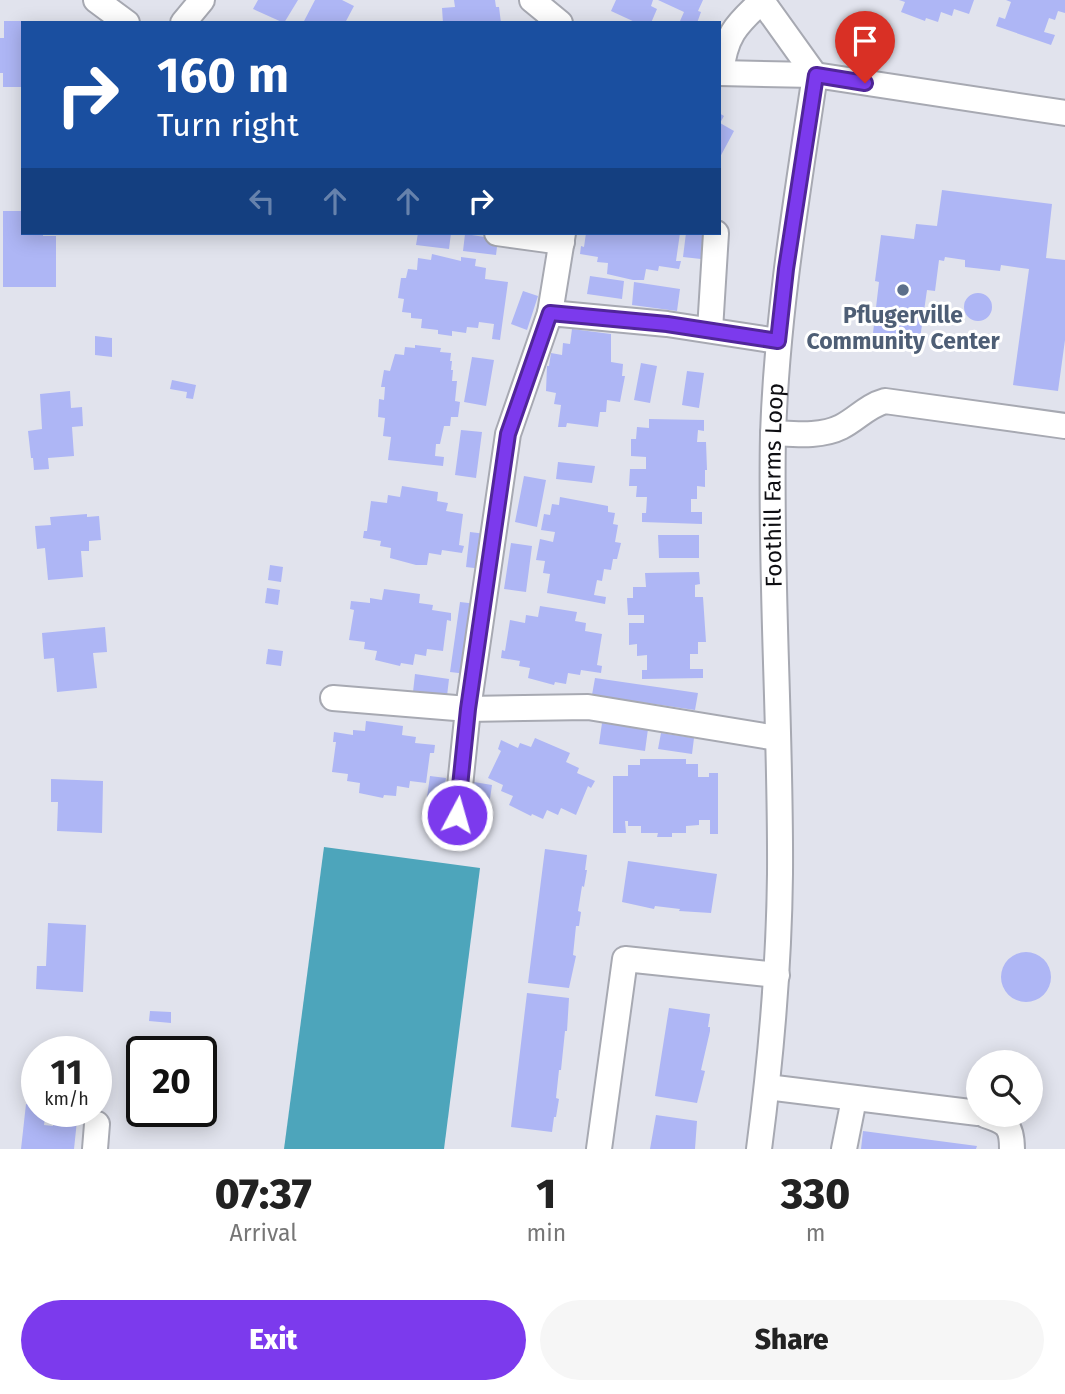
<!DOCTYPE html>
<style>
body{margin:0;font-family:"Fira Sans",sans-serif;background:#f6f6f6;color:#222;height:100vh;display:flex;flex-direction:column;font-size:26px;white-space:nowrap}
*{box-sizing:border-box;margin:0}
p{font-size:23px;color:#767676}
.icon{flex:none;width:38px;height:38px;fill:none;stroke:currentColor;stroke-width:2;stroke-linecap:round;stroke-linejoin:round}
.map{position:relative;height:1149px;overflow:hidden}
.drawer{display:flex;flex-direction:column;background:#fff;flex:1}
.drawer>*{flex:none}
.top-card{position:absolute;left:21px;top:21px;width:700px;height:214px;border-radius:0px;box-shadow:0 4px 18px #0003;background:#1a4fa0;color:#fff;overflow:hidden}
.tools{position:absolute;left:966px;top:1050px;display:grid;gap:14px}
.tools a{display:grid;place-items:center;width:77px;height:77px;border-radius:50%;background:#fff;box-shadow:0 4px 18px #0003;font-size:35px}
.speed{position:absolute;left:21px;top:1036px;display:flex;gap:14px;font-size:35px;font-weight:700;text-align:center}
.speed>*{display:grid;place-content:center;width:91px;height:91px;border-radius:50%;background:#fff;box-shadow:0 4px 18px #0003;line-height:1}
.speed small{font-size:18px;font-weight:400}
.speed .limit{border:4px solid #111;border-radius:10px;background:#fff;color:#111}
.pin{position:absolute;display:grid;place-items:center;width:60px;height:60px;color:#fff;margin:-72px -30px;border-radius:50% 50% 50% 0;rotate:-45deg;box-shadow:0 0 7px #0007}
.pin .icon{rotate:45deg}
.me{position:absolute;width:77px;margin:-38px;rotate:6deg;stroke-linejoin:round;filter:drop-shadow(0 0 5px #0008)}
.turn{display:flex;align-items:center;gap:24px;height:147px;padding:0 21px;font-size:32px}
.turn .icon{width:91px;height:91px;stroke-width:2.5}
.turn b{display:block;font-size:49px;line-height:60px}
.lanes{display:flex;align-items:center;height:66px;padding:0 21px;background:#0003;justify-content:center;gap:35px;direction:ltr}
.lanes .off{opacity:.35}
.eta{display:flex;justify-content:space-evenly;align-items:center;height:119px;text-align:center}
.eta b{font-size:42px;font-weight:800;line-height:49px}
.action{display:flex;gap:14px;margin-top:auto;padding:14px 21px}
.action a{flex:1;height:80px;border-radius:42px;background:#7c3aed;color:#fff;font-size:28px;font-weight:800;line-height:80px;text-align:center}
.action a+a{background:#f6f6f6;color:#222}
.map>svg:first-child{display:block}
.water{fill:#4da5bb}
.building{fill:#aeb6f5}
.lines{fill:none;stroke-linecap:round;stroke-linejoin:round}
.minor-casing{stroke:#a7a9b2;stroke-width:28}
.minor{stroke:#fff;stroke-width:24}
.route-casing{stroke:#51269a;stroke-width:18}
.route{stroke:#7c3aed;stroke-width:12}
.service-dot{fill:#5c6f8a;stroke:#fff;stroke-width:2.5}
.labels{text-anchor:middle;stroke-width:6;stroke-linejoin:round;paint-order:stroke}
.service-label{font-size:23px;font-weight:bold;fill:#4e5e75;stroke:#fff}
.street-label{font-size:23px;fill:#0e0e12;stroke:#fff}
</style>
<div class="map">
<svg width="1065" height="1149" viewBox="0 0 1065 1149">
<rect width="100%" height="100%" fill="#e1e3ed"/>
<path class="water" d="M324,847L480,868L444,1149H284Z"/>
<path class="building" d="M258,0H298L284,23L253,9Z
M315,0H342L354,6L345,23H303Z
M454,0H495L496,7H499L501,23H443L442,8L455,7Z
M616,0H653L651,6L657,9L651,23H637L611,11Z
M658,0H703L698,11L701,12L697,23H685L680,21L684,12Z
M899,0H974L969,14L954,9L952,16L941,12L938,22L926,18L925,21L901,12L905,2Z
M1006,0H1065V13L1058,11L1055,20L1049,18L1044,32L1055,35L1051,45L996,26L999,17L1005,19L1011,2Z
M4,21H23V87H3V73H0V38H4Z
M719,113L724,116L720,123L734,131L719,159Z
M942,190L1052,204L1046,258L1065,260V340L1058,391L1013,385L1029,269L1001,265L1000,271L965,267V260L945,257L944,261L939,260L935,291L927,290L920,339L873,333L879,282L875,281L881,235L914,239L916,224L937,226Z
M3,211H23V233H43V236H56V287H3Z
M418,233H451L449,249L416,245Z
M586,233H680L676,261H681L679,269L659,266L658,271L646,269L644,280H633L607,274L608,263L597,262L598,257L580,254L581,246L584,247Z
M686,233H704L701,259L683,257Z
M465,234L498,239L496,255L463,251Z
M432,254L461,261V257L476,259L475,266L486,268L485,279L508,282L500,340L492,339L494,324L479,322L478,328L467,327L466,333L452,331V336L438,334V330L421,328L422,319L411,318V313L402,312L404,299L398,298L401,278H406L408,269L417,270L418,258L431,260Z
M590,276L624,281L622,299L587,294Z
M634,282L680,289L677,311L632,305Z
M523,291L538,296L527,330L511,324Z
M964 307a14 14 0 1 1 28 0a14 14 0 1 1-28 0Z
M572,329L611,334V362L623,364L622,376H625L620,402L607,400L606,412H600L598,427L567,423L566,427H558L561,405L554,404L556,393L546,391L547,366H549L551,353L562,355L563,343L570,344Z
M95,336L112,338V357L95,355Z
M415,345L441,348L440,352L451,353L450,361H452L451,370H453L452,381H457L455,401L460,402L458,417H451L450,426H444L440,444H436L435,456L444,457L443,466L388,460L391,437L383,436L385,418L378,417L379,399L384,400L385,387H381L384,370L390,371L395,354L404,355L405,347L415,348Z
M472,357L494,360L486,406L464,402Z
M641,363L657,366L650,403L634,400Z
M687,371L704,373L699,408L682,405Z
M172,380L196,385L193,399L186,398L187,392L170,389Z
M70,391L71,408L82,407L83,426L72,427L74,456L48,458L49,469L34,470L33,458H31L28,431L42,429L40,394Z
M649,419L704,420V431L698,430L697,442H706L707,470H705V487L697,486V499H691V512H702V524L642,522V513H646L647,497H636L637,486H629L630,469H646V457L631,456V439H636L637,427L649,428Z
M461,430L482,432L476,478L455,475Z
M558,462L595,466L592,483L556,479Z
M524,476L546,480L537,527L515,522Z
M402,486L438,492L437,501L448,503L446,511L463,514L459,545L464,546L462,553L442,550L441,555L429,553L427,565H416L390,558L391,548L380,546L381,541L363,538L364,531H367L371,501L387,503L388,495L400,497Z
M560,497L608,506V512L615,513L613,524L618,525L615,542L621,543L617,559H613L611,570L604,569L602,581L597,580L594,595L606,597L605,604L547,593L550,574L543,573L545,561L536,560L540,539L553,542L555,532L541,530L544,514L550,515L552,504L559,505Z
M87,514V517L99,516L101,540L89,541V551H81L83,577L48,580L45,548L37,549L35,526L51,525L50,517Z
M470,532L486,534L482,569L466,567Z
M658,535H699V558H659Z
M511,543L532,546L526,592L504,589Z
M270,565L283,567L281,582L268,580Z
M699,572L700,584L695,585V597H703L706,642H698V654H690V669H703V678L642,679V670H647V655L637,656V644L629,645V623H644V615H628L627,598H633V587H646L645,573Z
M267,588L280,590L278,605L265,603Z
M384,589L420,594L419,603L433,605L432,610L451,613V621L447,620L443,651L427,649L426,656L415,654L413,665L401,663L400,666L375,660L377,651L364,649L365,642L349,640L354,610L350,609L351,601L370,603V598L382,600Z
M460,602L477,604L467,674L450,672Z
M540,606L577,612L575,621L586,623L585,631L602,634L597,665L602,666L601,673L581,670L580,675L568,673L566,684L555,682L554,685L528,678L530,668L519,666L520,661L501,658L502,650L505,651L510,620L525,623L526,615L538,617Z
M105,627L107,652L93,653L97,688L57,692L54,658L44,659L42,633Z
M268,649L283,651L281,666L266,664Z
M415,674L449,679L447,696L413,692Z
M595,678L698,693L695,710L592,695Z
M366,721L403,726L402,735L416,737L415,743L435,745L434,753H430L426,783L410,781L409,788L397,786L396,796L384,795L383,798L359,793L360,783L347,781L348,774L332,772L336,742H333L334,732L353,735V730L365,731Z
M602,723L648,729L645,751L599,744Z
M661,733L694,738L692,754L658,749Z
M535,738L570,753L566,762L579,768L577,773L595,781L591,788L588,786L576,815L561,808L558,815L547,810L543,819L532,814L531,816L509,805L513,796L501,791L503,785L488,778L501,751L498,749L501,740L518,748L520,743L531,747Z
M640,759H686V764H698V777H709V773H718V834H710V820H699V825L686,826V833H672V837H657L658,833H641V826H628V821H625L626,833H613V776H628V765H640Z
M430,776L446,778L442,813L425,811Z
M51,779L103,781L102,833L57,831L58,802H51Z
M474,782L492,785L487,819L469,817Z
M545,849L587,855L585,870H587L584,887L582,886L578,911L581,912L579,926H576L573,955L576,956L569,988L528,983Z
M628,861L717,874L711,913L679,911L680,909L655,906L654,909L622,902Z
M48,923L86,925L83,992L36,989L37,966H46Z
M1001 977a25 25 0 1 1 50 0a25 25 0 1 1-50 0Z
M527,993L569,998L567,1031H565L561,1070H559L556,1098L559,1099L556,1117H554L552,1132L511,1127Z
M669,1008L710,1014L708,1027H710V1031L701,1070L705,1071L697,1103L655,1096Z
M150,1011L171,1012V1023L149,1021Z
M26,1104L37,1106V1111H46L44,1125L53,1126L55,1111H78L74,1149H21Z
M656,1115L697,1121L695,1149H650Z
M863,1131L977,1146L976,1149H861Z"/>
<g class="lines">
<g class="minor-casing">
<g id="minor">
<path d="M96,0L127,23"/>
<path d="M532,0L560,23"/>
<path d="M764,0L762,1L815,75"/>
<path d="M183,23L202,0"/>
<path d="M719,73L815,75"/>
<path d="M721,73C725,37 735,25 762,1"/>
<path d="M497,233L562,242"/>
<path d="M550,313L563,233"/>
<path d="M710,330L716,233"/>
<path d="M773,433C795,434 821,437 841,427C857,419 867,406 885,401L1065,426"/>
<path d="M333,698L468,709L588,707L777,738"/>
<path d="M457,815L468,709L508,434L550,313L667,324L778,341"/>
<path d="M767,1087L978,1113"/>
<path d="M985,1115C1006,1122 1012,1125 1012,1149"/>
<path d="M95,1149L97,1124"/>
<path d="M599,1149L625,959L777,975"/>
<path id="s1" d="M759,1149C771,1058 779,966 780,874C781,728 770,582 773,435C777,314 797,195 815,75L1065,113"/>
<path d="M844,1149L854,1099"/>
</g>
</g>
<use href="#minor" class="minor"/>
</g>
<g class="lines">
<g class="route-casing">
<path id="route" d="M457,815L468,709L508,434L550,313L667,324L778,341L786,269L816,75L865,83"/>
</g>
<use href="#route" class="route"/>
</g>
<circle class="service-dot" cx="903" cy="290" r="7"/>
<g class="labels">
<g class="service-label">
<text x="903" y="323">Pflugerville<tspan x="903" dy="26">Community Center</tspan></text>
</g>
<g class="street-label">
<text dy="8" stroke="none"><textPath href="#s1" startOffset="665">Foothill Farms Loop</textPath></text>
</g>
</g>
</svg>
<div class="tools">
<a><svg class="icon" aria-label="search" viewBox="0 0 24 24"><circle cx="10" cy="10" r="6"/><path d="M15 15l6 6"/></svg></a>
</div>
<div class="speed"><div>11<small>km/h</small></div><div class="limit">20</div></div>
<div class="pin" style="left:865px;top:83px;background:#d93025"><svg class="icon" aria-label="arrive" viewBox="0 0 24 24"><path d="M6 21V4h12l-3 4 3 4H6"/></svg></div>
<svg class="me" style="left:457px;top:815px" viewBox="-20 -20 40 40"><circle r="17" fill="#7c3aed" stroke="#fff" stroke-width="3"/><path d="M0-11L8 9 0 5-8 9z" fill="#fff"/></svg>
<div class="top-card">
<div class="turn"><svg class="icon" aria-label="right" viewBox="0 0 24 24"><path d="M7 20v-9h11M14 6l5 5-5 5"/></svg><div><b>160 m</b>Turn right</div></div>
<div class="lanes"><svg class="icon off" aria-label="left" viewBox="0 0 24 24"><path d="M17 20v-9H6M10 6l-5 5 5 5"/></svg><svg class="icon off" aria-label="ahead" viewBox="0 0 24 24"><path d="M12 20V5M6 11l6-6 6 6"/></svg><svg class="icon off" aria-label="ahead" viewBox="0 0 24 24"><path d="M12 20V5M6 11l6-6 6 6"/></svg><svg class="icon" aria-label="right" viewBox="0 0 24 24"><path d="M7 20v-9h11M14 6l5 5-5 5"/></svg></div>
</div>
</div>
<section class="drawer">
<div class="eta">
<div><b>07:37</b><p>Arrival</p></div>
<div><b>1</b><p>min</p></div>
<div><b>330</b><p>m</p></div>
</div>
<div class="action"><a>Exit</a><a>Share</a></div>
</section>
